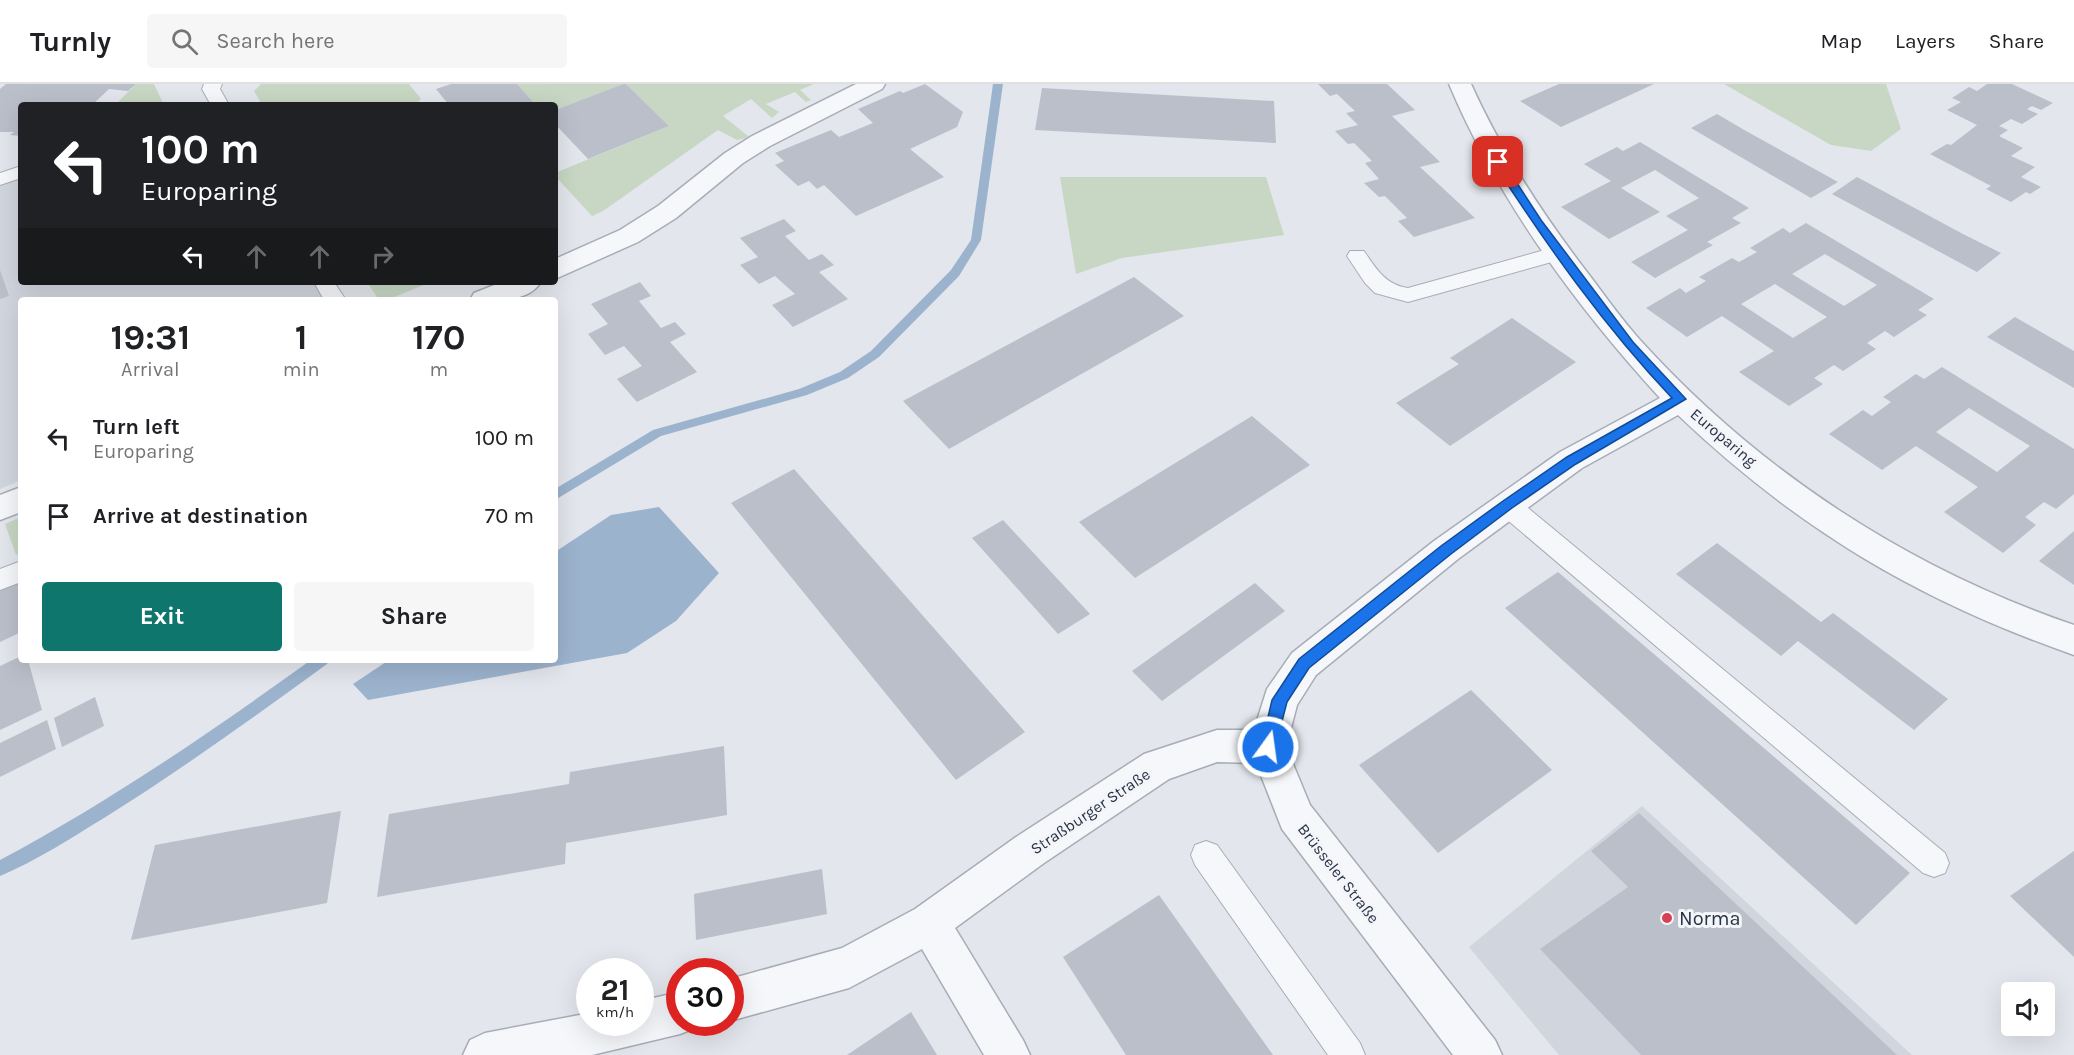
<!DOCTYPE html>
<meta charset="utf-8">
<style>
body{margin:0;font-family:Karla,sans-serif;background:#f6f6f6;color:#202124;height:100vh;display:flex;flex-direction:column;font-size:22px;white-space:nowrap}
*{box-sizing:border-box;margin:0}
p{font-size:20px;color:#757577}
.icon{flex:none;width:33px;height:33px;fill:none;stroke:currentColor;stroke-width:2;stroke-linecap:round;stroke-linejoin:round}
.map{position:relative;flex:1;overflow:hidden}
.side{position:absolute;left:18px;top:213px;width:540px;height:366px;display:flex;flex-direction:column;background:#fff;border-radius:6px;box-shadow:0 6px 24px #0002}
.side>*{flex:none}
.hud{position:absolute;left:18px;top:18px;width:540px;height:183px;border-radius:6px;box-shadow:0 6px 24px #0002;background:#202124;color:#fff;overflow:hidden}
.controls{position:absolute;left:2001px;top:898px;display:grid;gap:12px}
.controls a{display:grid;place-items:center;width:54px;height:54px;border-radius:6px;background:#fff;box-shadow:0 6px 24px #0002;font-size:30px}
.speed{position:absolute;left:576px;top:874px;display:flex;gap:12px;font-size:30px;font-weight:700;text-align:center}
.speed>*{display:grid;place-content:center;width:78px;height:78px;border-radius:50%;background:#fff;box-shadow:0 6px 24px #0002;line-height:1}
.speed small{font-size:15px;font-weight:400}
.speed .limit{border:9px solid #d22;background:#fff;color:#111}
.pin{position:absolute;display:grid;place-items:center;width:51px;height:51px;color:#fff;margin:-26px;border-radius:12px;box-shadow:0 3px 9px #0006}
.me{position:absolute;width:66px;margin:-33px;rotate:14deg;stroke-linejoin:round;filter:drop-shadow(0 0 4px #0008)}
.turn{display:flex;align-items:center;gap:21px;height:126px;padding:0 24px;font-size:27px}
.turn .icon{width:78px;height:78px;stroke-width:2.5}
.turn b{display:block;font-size:42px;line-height:51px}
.lanes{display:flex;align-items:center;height:57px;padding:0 24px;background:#0003;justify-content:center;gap:30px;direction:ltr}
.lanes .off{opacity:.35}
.eta{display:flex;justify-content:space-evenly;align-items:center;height:102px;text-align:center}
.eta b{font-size:36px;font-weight:700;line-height:42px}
.button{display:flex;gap:12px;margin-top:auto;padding:12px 24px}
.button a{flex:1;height:69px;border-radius:6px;background:#0f766e;color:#fff;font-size:24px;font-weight:700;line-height:69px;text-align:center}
.button a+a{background:#f6f6f6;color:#202124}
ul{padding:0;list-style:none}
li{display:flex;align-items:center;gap:18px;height:78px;padding:0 24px}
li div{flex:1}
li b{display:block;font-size:22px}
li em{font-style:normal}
header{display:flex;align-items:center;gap:36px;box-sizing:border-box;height:84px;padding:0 30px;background:#fff;border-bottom:2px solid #e0e0e0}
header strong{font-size:28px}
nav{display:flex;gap:33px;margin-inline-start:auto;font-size:21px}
.search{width:420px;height:54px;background:#f6f6f6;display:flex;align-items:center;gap:15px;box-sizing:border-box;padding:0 21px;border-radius:6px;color:#757577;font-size:22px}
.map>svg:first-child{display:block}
.built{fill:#d1d5de}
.green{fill:#c8d7c4}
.water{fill:#9cb3ce}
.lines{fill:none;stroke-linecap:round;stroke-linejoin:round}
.stream{fill:#9cb3ce;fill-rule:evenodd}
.building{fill:#babfca;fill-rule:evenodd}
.service-casing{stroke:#a7adb7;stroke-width:2}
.minor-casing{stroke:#a7adb7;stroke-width:3}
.service{fill:#f6f7fa;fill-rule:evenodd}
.minor{fill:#f6f7fa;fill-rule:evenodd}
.route{fill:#1a73e8;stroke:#114b97;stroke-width:1.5}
.poi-dot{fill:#d84154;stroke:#f3f5f9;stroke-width:2}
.labels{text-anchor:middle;stroke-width:6;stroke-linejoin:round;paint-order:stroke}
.street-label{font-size:16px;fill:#293346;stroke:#f3f5f9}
.near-poi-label{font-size:20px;fill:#293346;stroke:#f3f5f9;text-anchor:start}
</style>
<header>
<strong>Turnly</strong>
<div class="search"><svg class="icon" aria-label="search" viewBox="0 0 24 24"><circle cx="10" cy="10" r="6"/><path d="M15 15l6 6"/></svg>Search here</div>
<nav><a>Map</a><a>Layers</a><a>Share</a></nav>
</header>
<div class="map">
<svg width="2074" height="971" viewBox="0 0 2074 971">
<rect width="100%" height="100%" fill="#e3e6ec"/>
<path class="built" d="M21,85V198H324L335,216H21V396L0,405V92Z
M1642,722L1912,971H1559L1469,863Z"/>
<path class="green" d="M136,0H154L164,21L117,19Z
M261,0H409L421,15L415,21H262L254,7Z
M517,0H623L555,26V21H536Z
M626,0H814L800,6L811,16L806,18L795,8L766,20L779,28L772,34L751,15L723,32L748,52L746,54L737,56L718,46L603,127L592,132L555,92V89L669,42Z
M1724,0H1886L1901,45L1871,67L1831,61Z
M1060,93H1266L1284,151L1122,174L1076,190Z
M367,198H431L387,216H379Z
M21,433V469L16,471L5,440Z"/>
<path class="water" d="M659,423L719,489L676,537L627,569L368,616L353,600L389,576H555V468L611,431Z"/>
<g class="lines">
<path class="stream" d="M993,0H1003L981,156L959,192L879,273L848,294L807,311L661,352L555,416V405L653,346L799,305L840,288L871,267L951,186L971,156Z
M311,576H329L327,580C254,633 181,686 104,734C71,754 36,777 0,792V776C109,718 211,648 311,576Z"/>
</g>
<path class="building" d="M6,0H136L128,7L109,5L92,21H21V52L10,51L14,48H0V5Z
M451,0H517L536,21H449L436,5Z
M623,0H626L669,42L588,75L555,40V26Z
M925,0L963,28L957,43L910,65L944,93L856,132L824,101L817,105L809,97L798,102L775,81L784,77L775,69L831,46L839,53L873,39L858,25L900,7L903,9Z
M1318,0H1387L1415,26L1392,32L1440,78L1420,83L1475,134L1414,153L1398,137L1407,134L1385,112L1379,113L1364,99L1379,95L1365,79L1372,77L1354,59L1348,60L1335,47L1358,41L1346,29L1355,27L1337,10L1330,12Z
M1559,0H1654L1561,43L1520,17Z
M1987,0H2012L2053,19L2041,26L2032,22L2027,25L2038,30L2022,40L2011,35L1999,42L2008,46L1999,52L2023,64L2011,72L2035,83L2021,93L2041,103L2030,110L2026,108L2011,118L1986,105L1991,102L1930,70L1947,60L1951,61L1977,41L1947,26L1961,18L1952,14L1969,3L1977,7Z
M1042,4L1274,17L1276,59L1035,46Z
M1717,30L1746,47L1838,98L1811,114L1691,44Z
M1640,58L1749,124L1732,134L1741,139L1707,158L1713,161L1655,194L1631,178L1688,146L1666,132L1699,114L1655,86L1621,104L1660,128L1609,155L1561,123L1611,97L1584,80L1617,63L1623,67Z
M1857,93L1963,150L2001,169L1977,188L1832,110Z
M784,135L796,147L785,152L809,176L822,170L834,181L819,188L848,215L793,243L772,221L795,210L775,192L759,200L740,181L758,173L740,154Z
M1806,139L1934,215L1918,226L1927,231L1894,253L1885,247L1867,259L1876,265L1843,287L1834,281L1814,294L1823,300L1789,322L1739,288L1774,267L1722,232L1687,253L1646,224L1680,204L1686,209L1706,197L1699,193L1732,174L1739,178L1757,168L1750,164L1783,144L1790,149ZM1825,170L1877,201L1844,222L1792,190ZM1775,200L1827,233L1793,254L1741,220Z
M0,186L9,212L0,215Z
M1134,193L1184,232L949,365L903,317Z
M640,198L651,212L639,217L661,244L675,238L686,250L670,258L697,288L637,318L617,295L642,282L624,262L605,271L588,250L608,240L591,220Z
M2015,233L2074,267V304L1987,253Z
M1512,234L1576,278L1450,362L1396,319L1459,280L1450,274Z
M1942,283L2074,365V410L2056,425L2044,418L2025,433L2036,441L2003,469L1944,428L1978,403L1916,362L1882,386L1829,350L1863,326L1872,332L1891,318L1883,313L1916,290L1924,295ZM1969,324L2030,362L1997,388L1936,348Z
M1252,332L1310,381L1135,494L1079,438Z
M794,385L1025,648L956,696L731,419Z
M1003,436L1090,530L1058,550L972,454Z
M2074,447V501L2039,477Z
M1717,459L1821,538L1833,529L1948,615L1914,646L1798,557L1781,572L1676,490Z
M1558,488L1779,677L1910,789L1856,841L1505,524Z
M21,497V548L0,558V507Z
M1255,499L1285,527L1162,617L1132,587Z
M21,572V576H28L42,626L0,646V582Z
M1471,606L1552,686L1438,769L1359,681Z
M95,613L104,642L62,663L54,634Z
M47,636L56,665L0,693V659Z
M724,662L727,731L566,759L565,780L377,813L389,730L569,700L570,688Z
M341,727L327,819L131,856L155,761Z
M1639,729L1897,971H1641L1540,865L1628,803L1591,767Z
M2074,767V873L2010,812Z
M822,785L827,830L696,856L694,810Z
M1159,811L1273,971H1126L1063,873Z
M911,928L937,971H847Z"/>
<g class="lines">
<g class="service-casing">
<path id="service" d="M204,0H222L220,5L229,21H211L202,5Z
M21,82V94L0,101V89Z
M1559,162L1566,164L1569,169L1566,174L1408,218L1375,209L1365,199L1347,172L1350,167H1364C1376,185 1386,201 1408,204Z
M314,198H334L346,216H324Z
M1507,412L1516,414L1945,769L1949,779L1945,789L1934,793L1923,789L1498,428L1495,421L1498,414Z
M21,477V498L0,506V485Z
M1206,757L1217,761L1360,959L1365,971H1328L1195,781L1191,771L1195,761Z"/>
</g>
<g class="minor-casing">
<path id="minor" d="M856,0H885L882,5L770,62L743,79L676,134L638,158L555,195V175L620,146L658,122L725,69L752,52Z
M1449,0H1471C1503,71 1545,134 1593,196C1608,216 1623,237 1640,256C1759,387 1907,484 2074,541V571C1917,516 1798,445 1678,331L1582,384L1458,475L1316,591L1297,621L1286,663L1310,721L1495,956L1502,971H1453L1282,745L1256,679L1217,678L1169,695L1044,779L955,844L1023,956L1030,971H984L922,865L849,904L730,937V895L842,864L915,825L1016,753L1144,670L1217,646H1254L1267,605L1292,569L1434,457L1560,368L1660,314C1575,221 1498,116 1449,0Z
M502,198H541C527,220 492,216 470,216L474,209Z
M21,403V428L0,436V411Z
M680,908V939H697L695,944L680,950L592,971H463L470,956L485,949L590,929V939H640V917Z"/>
</g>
<use href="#service" class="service"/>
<use href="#minor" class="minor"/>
</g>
<path class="route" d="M1495,76H1502L1541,136L1633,258L1686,315L1576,380L1512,424L1451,470L1309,584L1287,618L1274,668H1263L1261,663L1272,616L1299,575L1441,462L1503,417L1567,373L1672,314C1604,242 1547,162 1493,78Z"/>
<circle class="poi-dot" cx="1667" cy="834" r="6"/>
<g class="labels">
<g class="street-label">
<text transform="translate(1724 353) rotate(40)" y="6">Europaring</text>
<text transform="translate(1090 727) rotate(-34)" y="6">Straßburger Straße</text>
<text transform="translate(1339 789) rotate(52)" y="6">Brüsseler Straße</text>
</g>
<g class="near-poi-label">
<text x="1679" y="841">Norma</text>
</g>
</g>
</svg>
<div class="controls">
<a><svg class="icon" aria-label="sound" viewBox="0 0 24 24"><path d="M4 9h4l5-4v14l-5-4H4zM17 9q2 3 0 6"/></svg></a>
</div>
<div class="speed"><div>21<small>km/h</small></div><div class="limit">30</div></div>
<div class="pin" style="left:1498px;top:78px;background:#d93025"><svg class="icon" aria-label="arrive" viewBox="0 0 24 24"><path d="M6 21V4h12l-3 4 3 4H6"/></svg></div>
<svg class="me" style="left:1268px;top:663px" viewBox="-20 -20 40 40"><circle r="17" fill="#1a73e8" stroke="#fff" stroke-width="3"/><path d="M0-11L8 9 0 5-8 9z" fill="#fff"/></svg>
<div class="hud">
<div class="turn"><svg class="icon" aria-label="left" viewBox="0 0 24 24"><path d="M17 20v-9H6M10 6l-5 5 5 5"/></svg><div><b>100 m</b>Europaring</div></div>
<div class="lanes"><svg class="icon" aria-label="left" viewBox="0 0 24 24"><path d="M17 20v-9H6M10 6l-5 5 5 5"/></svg><svg class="icon off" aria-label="ahead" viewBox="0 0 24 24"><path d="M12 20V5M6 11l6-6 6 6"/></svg><svg class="icon off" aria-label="ahead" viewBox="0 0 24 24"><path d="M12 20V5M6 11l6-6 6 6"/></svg><svg class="icon off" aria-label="right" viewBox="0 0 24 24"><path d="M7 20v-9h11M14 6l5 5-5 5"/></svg></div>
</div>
<section class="side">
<div class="eta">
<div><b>19:31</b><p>Arrival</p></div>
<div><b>1</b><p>min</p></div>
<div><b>170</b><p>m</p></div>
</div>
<ul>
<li><svg class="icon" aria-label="left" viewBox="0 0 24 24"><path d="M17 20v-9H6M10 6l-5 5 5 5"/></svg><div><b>Turn left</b><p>Europaring</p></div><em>100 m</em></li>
<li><svg class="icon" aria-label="arrive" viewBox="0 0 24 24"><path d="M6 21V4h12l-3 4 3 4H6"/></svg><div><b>Arrive at destination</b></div><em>70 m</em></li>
</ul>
<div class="button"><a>Exit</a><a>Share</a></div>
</section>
</div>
